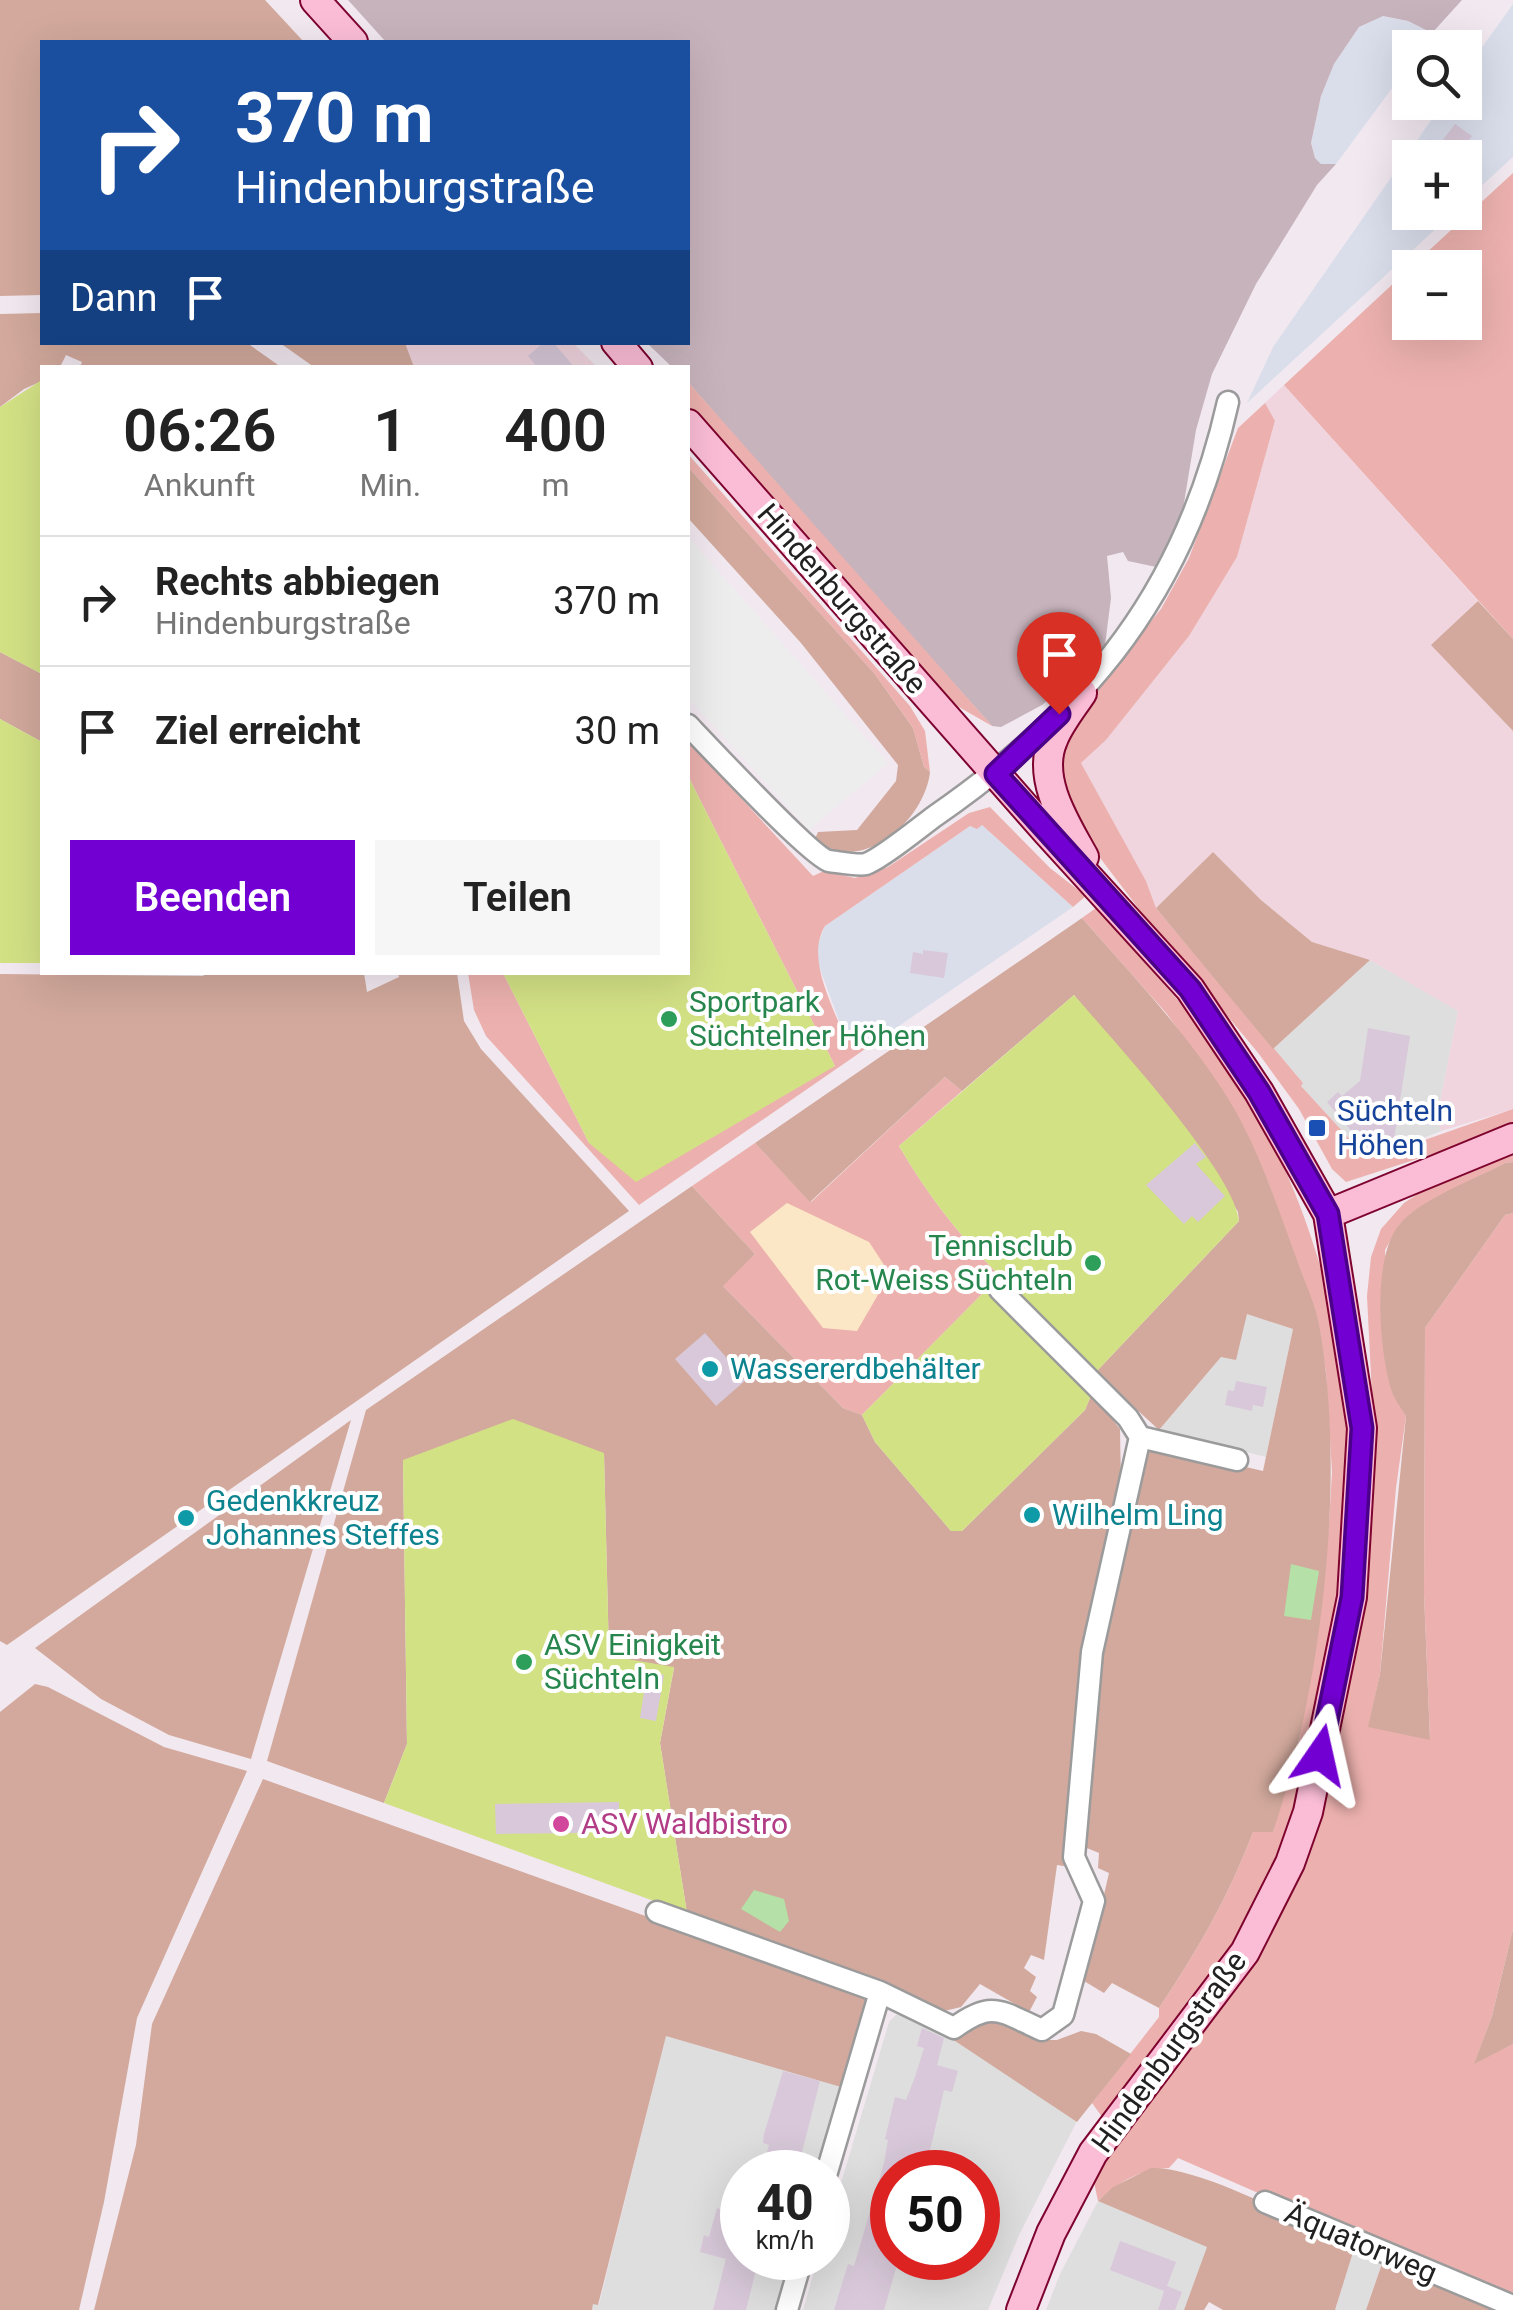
<!DOCTYPE html>
<html lang="de">
<meta charset="utf-8">
<style>
body{margin:0;font-family:Roboto,sans-serif;background:#f6f6f6;color:#222;height:100vh;display:flex;flex-direction:column;font-size:38px;white-space:nowrap}
*{box-sizing:border-box;margin:0}
p{font-size:32px;color:#767676}
.icon{flex:none;width:55px;height:55px;fill:none;stroke:currentColor;stroke-width:2;stroke-linecap:round;stroke-linejoin:round}
.map{position:relative;flex:1;overflow:hidden}
.panel{position:absolute;left:40px;top:365px;width:650px;height:610px;display:flex;flex-direction:column;background:#fff;border-radius:0px;box-shadow:0 10px 40px #0002}
.panel>*{flex:none}
.guide{position:absolute;left:40px;top:40px;width:650px;height:305px;border-radius:0px;box-shadow:0 10px 40px #0002;background:#1a4fa0;color:#fff;overflow:hidden}
.buttons{position:absolute;left:1392px;top:30px;display:grid;gap:20px}
.buttons a{display:grid;place-items:center;width:90px;height:90px;border-radius:0px;background:#fff;box-shadow:0 10px 40px #0002;font-size:50px}
.speed{position:absolute;left:720px;top:2150px;display:flex;gap:20px;font-size:50px;font-weight:700;text-align:center}
.speed>*{display:grid;place-content:center;width:130px;height:130px;border-radius:50%;background:#fff;box-shadow:0 10px 40px #0002;line-height:1}
.speed small{font-size:25px;font-weight:400}
.speed .limit{border:15px solid #d22;background:#fff;color:#111}
.pin{position:absolute;display:grid;place-items:center;width:85px;height:85px;color:#fff;margin:-102px -42px;border-radius:50% 50% 50% 0;rotate:-45deg;box-shadow:0 0 10px #0007}
.pin .icon{rotate:45deg}
.me{position:absolute;width:110px;margin:-55px;rotate:11deg;stroke-linejoin:round;filter:drop-shadow(0 0 8px #0008)}
.turn{display:flex;align-items:center;gap:35px;height:210px;padding:0 30px;font-size:45px}
.turn .icon{width:130px;height:130px;stroke-width:2.5}
.turn b{display:block;font-size:70px;line-height:85px}
.then{display:flex;align-items:center;height:95px;padding:0 30px;background:#0003;gap:20px;font-size:38px}
.eta{display:flex;justify-content:space-evenly;align-items:center;height:170px;text-align:center}
.eta b{font-size:60px;font-weight:600;line-height:70px}
.action{display:flex;gap:20px;margin-top:auto;padding:20px 30px}
.action a{flex:1;height:115px;border-radius:0px;background:#7300d3;color:#fff;font-size:40px;font-weight:600;line-height:115px;text-align:center}
.action a+a{background:#f6f6f6;color:#222}
ul{padding:0;list-style:none}
li{display:flex;align-items:center;gap:30px;height:130px;padding:0 30px;border-top:2px solid #e0e0e0}
li div{flex:1}
li b{display:block;font-size:38px}
li em{font-style:normal}
.map>svg:first-child{display:block}
.residential{fill:#dfdedf;fill-rule:evenodd}
.industrial{fill:#dadeeb}
.construction{fill:#c7b3bc}
.farmland{fill:#f0d4de}
.grass{fill:#ecb1ae}
.forest{fill:#d2a99c}
.park{fill:#fbe7c6}
.pitch{fill:#d3e185}
.parking{fill:#ededed}
.water{fill:#b5e0a8}
.building{fill:#d8c8d9}
.lines{fill:none;stroke-linecap:round;stroke-linejoin:round}
.street-casing{stroke:#9b9b9b;stroke-width:25}
.secondary-casing{stroke:#7e032e;stroke-width:32}
.street{stroke:#fff;stroke-width:20}
.secondary{stroke:#fbbdd6;stroke-width:28}
.route-casing{stroke:#4b0089;stroke-width:25}
.route{stroke:#7300d3;stroke-width:18}
.leisure-dot{fill:#2e9e5b;stroke:#fff;stroke-width:4}
.transit-dot{fill:#1a4fb4;stroke:#fff;stroke-width:4}
.culture-dot{fill:#0f9aa8;stroke:#fff;stroke-width:4}
.hotel-dot{fill:#d1479c;stroke:#fff;stroke-width:4}
.labels{text-anchor:middle;stroke-width:8;stroke-linejoin:round;paint-order:stroke}
.street-label{font-size:30px;fill:#212121;stroke:#fff}
.leisure-label{font-size:30px;fill:#27864d;stroke:#fff;text-anchor:start}
.transit-label{font-size:30px;fill:#164399;stroke:#fff;text-anchor:start}
.culture-label{font-size:30px;fill:#0d838f;stroke:#fff;text-anchor:start}
.hotel-label{font-size:30px;fill:#b23c85;stroke:#fff;text-anchor:start}
</style>
<div class="map">
<svg width="1513" height="2310" viewBox="0 0 1513 2310">
<rect width="100%" height="100%" fill="#f2e8f0"/>
<path class="residential" d="M1370,960L1458,1011L1437,1118L1441,1131L1379,1156L1366,1157L1300,1085L1303,1083L1273,1049Z
M1247,1313L1293,1329L1266,1457L1159,1430L1222,1356Z
M896,2015H906L952,2039L1077,2121L1019,2235L988,2310H803L818,2258H828V2227L889,2022ZM892,2172H978V2258H892Z
M666,2035L841,2087L816,2172H742V2258H791L776,2310H592L593,2304H599Z
M1098,2201L1208,2247L1184,2310H1046L1060,2274Z
M1355,2246L1384,2258L1366,2310H1335Z"/>
<path class="industrial" d="M1513,4V157L1465,201V158H1410V212L1453,213L1247,403L1273,347L1443,103L1465,102V71Z
M1382,16L1408,21L1432,33L1422,47L1410,48V64L1336,164H1321L1315,158L1311,143L1321,96L1334,64L1359,27Z
M982,825L1073,907L871,1045L846,1040L819,966L816,949L825,926L970,826Z"/>
<path class="construction" d="M348,0H1462L1432,33L1408,21L1383,16L1359,27L1334,64L1321,96L1311,143L1315,158L1321,164H1336L1317,185L1256,284L1212,374L1196,430L1182,515L1161,568L1128,561L1123,552L1107,556L1111,598L1104,653L1042,705L1001,727L992,726L806,518L688,382V368L672,367L647,343L688,342V42H386Z"/>
<path class="farmland" d="M405,343H573L597,367H414Z
M1284,385L1478,601L1432,645L1513,731V1109L1441,1131L1437,1118L1458,1011L1370,960L1312,942L1261,900L1213,852L1156,908L1146,881L1081,763L1106,740L1189,636L1237,557L1275,422L1265,403Z"/>
<path class="grass" d="M1513,173V639L1284,385L1410,268V322H1465V268L1411,267Z
M688,382L992,726L952,703L688,405Z
M1265,403L1275,421L1237,557L1189,636L1106,740L1081,763L1146,881L1156,908L1303,1083L1301,1086L1366,1157L1379,1156L1513,1109V1128L1346,1182L1332,1169L1299,1109L1259,1054L1142,913L1075,825L1059,789L1063,737L1073,718L1161,609L1189,558L1238,428Z
M688,454L910,706L925,731L930,772L924,767L913,728L874,673L688,467Z
M688,741L813,876L824,871L855,878L888,867L969,813L990,807L1050,868L1086,896L1073,907L982,825L977,829L970,826L825,926C805,959 834,1007 845,1039L871,1045L639,1205L486,1036L474,1010L468,973H503L589,1143L835,1066L688,776Z
M1096,908C1149,969 1211,1030 1251,1102C1313,1211 1352,1346 1348,1471C1347,1534 1338,1597 1328,1659C1317,1734 1303,1808 1272,1878C1233,1967 1163,2044 1105,2121L1092,2103L1159,2017V2008C1197,1951 1229,1896 1253,1832H1273L1299,1740L1329,1524L1332,1472L1326,1372L1318,1320L1268,1182L1229,1101L1167,1014L1082,918Z
M945,1077L962,1091L899,1146C927,1194 960,1237 1000,1276L862,1415L843,1408L722,1285L755,1254L692,1186L755,1143L811,1202Z
M1513,1149V1162L1505,1163L1421,1208L1400,1224L1385,1250L1392,1391L1406,1416L1396,1488L1380,1674L1369,1726L1430,1739L1424,1594L1425,1328L1505,1215L1513,1213V1929L1492,2016L1475,2062L1513,2044V2304L1178,2158L1169,2168C1141,2169 1118,2182 1098,2201L1094,2182L1115,2145L1251,1960L1360,1601L1375,1454L1367,1296L1371,1257L1381,1229L1404,1203L1436,1182Z"/>
<path class="forest" d="M0,0H265L304,42H42V295L0,296Z
M42,313V342L247,343L281,367H80L82,362L66,355L60,367L42,368V381L24,389L0,407V314Z
M280,343H405L414,367H314Z
M688,467L874,673L913,728L924,767L930,772C925,820 861,878 815,839L818,832L857,830L896,781L898,765L801,643L688,518Z
M1478,601L1513,639V731L1431,645Z
M0,652L42,674V742L0,719Z
M1213,852L1261,900L1312,942L1370,960L1273,1049L1156,908Z
M1082,918C1133,976 1188,1034 1229,1100C1259,1149 1277,1206 1297,1260C1304,1281 1315,1303 1319,1324C1347,1477 1322,1686 1273,1832H1253C1229,1896 1197,1951 1159,2008L1112,1983L1104,1993L1084,1981L1109,1873L1098,1868L1099,1853L1082,1846L1092,1710L1112,1581L1147,1453L1160,1447L1263,1471L1293,1329L1247,1314L1236,1360L1221,1357L1159,1430L1096,1372L1239,1221L1238,1212L1206,1157L1074,995L962,1091L945,1077L810,1202L755,1143Z
M208,972L364,973L367,992L399,977L398,973H457L464,1021L481,1049L629,1211L7,1645L0,1641V974L203,976Z
M1513,1162V1213L1505,1215L1425,1328L1424,1594L1430,1740L1368,1727L1380,1674L1406,1416C1401,1408 1394,1399 1391,1389C1379,1349 1372,1258 1399,1225C1420,1199 1476,1179 1505,1163Z
M692,1186L755,1254L723,1286L843,1408L862,1415L875,1442L951,1531H962L1085,1410L1092,1393L1120,1429L1121,1486L1070,1867L1057,1865L1044,1960L1031,1955L1024,1968L1036,1977L1030,1991L1037,1997L1029,2012L980,1984L961,2007L940,2012L687,1913L660,1743L674,1668L609,1656L604,1454L403,1460L407,1744L384,1803L267,1761L366,1410Z
M351,1420L251,1759L169,1735L101,1699L35,1648Z
M35,1684L48,1687L164,1747L247,1771L137,2018L104,2202L79,2310H0V1712Z
M263,1779L869,1996L841,2087L666,2036L598,2305L593,2304L592,2310H94L136,2145L152,2024Z
M1513,1929V2044L1474,2064L1492,2016Z
M990,2021L1043,2040H1057L1081,2031L1096,2034L1131,2054L1077,2122L952,2039Z
M1151,2168C1200,2166 1306,2224 1355,2246L1335,2310H1223L1209,2302L1204,2310H1184L1207,2247L1098,2201L1113,2187Z
M1384,2258L1508,2310H1366Z"/>
<path class="park" d="M787,1203L869,1242L890,1274L857,1331L823,1328L750,1232Z"/>
<path class="pitch" d="M42,380V674L0,652V407Z
M0,719L42,742V963H0Z
M688,776L835,1066L636,1182L589,1143L503,973L688,972Z
M1074,995C1110,1037 1235,1172 1239,1221L1096,1372L1092,1393L1085,1410L962,1531H951L875,1442L862,1415L1000,1276C960,1237 927,1194 899,1146Z
M513,1419L604,1453L609,1656L674,1667L660,1743L687,1913L384,1803L407,1744L403,1460Z"/>
<path class="parking" d="M688,537L888,763L809,830L688,698Z"/>
<path class="water" d="M1291,1564L1319,1571L1311,1620L1284,1616Z
M754,1890L784,1899L789,1921L780,1932L741,1909Z"/>
<path class="building" d="M1455,124L1472,136L1469,140L1480,148L1473,158H1417L1430,139L1439,145Z
M544,342H553L575,368H538L528,356Z
M923,950L948,953L944,978L910,973L913,952L923,954Z
M1368,1028L1410,1036L1394,1139L1381,1152L1370,1153L1327,1102L1338,1092L1342,1096L1360,1081Z
M1195,1143L1206,1157L1196,1164L1225,1196L1198,1222L1192,1216L1184,1224L1146,1185Z
M705,1333L746,1380L716,1406L675,1359Z
M1236,1381L1267,1387L1263,1407L1253,1405L1252,1411L1225,1405L1228,1390L1234,1391Z
M647,1672L664,1675L656,1721L640,1718Z
M619,1802V1819H586V1833L496,1834L495,1804Z
M922,2028L944,2038L937,2065L958,2071L952,2092L944,2090L925,2172H892V2258H899L884,2310H834L848,2264L854,2266L884,2163L888,2140L885,2139L895,2097L906,2100L915,2077L924,2048L917,2046Z
M783,2071L820,2081L797,2172H769L771,2165L764,2163L769,2145L763,2143L764,2134Z
M717,2208L742,2215V2258H759L746,2310H713L726,2259L700,2252L704,2235L709,2237Z
M1120,2241L1176,2262L1167,2286L1182,2292L1175,2310H1158L1164,2291L1110,2270Z"/>
<g class="lines">
<g class="street-casing">
<path id="street" d="M688,725C708,746 812,857 829,861C838,862 858,866 866,864C881,859 920,827 935,816C1091,708 1186,589 1228,402
M1140,1437L1237,1460
M657,1912L880,1992L954,2028C993,1999 1001,2012 1042,2030L1063,2015L1094,1901L1074,1857L1092,1652L1140,1437L1128,1418L1000,1290
M827,2172L880,1992
M1265,2202L1513,2306
M787,2310L802,2258"/>
</g>
<g class="secondary-casing">
<path id="secondary" d="M315,0L353,42
M616,342L638,368
M688,424L1047,832L1190,989L1259,1092L1328,1214L1362,1428L1352,1597L1308,1812L1290,1863L1245,1952L1093,2153L1051,2233L1021,2310
M1082,693C1072,708 1059,724 1053,740C1036,779 1066,824 1084,857
M1328,1214L1513,1138"/>
</g>
<use href="#street" class="street"/>
<use href="#secondary" class="secondary"/>
</g>
<g class="lines">
<g class="route-casing">
<path id="route" d="M1059,714L996,774L1190,989L1259,1092L1328,1214L1362,1428L1352,1597L1320,1755"/>
</g>
<use href="#route" class="route"/>
</g>
<g class="leisure-dot">
<circle cx="669" cy="1019" r="10"/>
<circle cx="1093" cy="1263" r="10"/>
<circle cx="524" cy="1662" r="10"/>
</g>
<rect class="transit-dot" x="1307" y="1118" width="20" height="20" rx="5"/>
<g class="culture-dot">
<circle cx="710" cy="1369" r="10"/>
<circle cx="1032" cy="1515" r="10"/>
<circle cx="186" cy="1518" r="10"/>
</g>
<circle class="hotel-dot" cx="561" cy="1824" r="10"/>
<g class="labels">
<g class="street-label">
<text transform="translate(842 599) rotate(49)" y="10">Hindenburgstraße</text>
<text transform="translate(1169 2052) rotate(-54)" y="10">Hindenburgstraße</text>
<text transform="translate(1361 2243) rotate(23)" y="10">Äquatorweg</text>
</g>
<g class="leisure-label">
<text x="689" y="1012">Sportpark<tspan x="689" dy="34">Süchtelner Höhen</tspan></text>
<text x="1073" y="1256" text-anchor="end">Tennisclub<tspan x="1073" dy="34">Rot-Weiss Süchteln</tspan></text>
<text x="544" y="1655">ASV Einigkeit<tspan x="544" dy="34">Süchteln</tspan></text>
</g>
<g class="transit-label">
<text x="1337" y="1121">Süchteln<tspan x="1337" dy="34">Höhen</tspan></text>
</g>
<g class="culture-label">
<text x="730" y="1379">Wassererdbehälter</text>
<text x="206" y="1511">Gedenkkreuz<tspan x="206" dy="34">Johannes Steffes</tspan></text>
<text x="1052" y="1525">Wilhelm Ling</text>
</g>
<g class="hotel-label">
<text x="581" y="1834">ASV Waldbistro</text>
</g>
</g>
</svg>
<div class="buttons">
<a><svg class="icon" aria-label="search" viewBox="0 0 24 24"><circle cx="10" cy="10" r="6"/><path d="M15 15l6 6"/></svg></a>
<a>+</a>
<a>−</a>
</div>
<div class="speed"><div>40<small>km/h</small></div><div class="limit">50</div></div>
<div class="pin" style="left:1059px;top:714px;background:#d93025"><svg class="icon" aria-label="arrive" viewBox="0 0 24 24"><path d="M6 21V4h12l-3 4 3 4H6"/></svg></div>
<svg class="me" style="left:1320px;top:1755px" viewBox="-20 -20 40 40"><path d="M0-17L14 15 0 8-14 15z" fill="#7300d3" stroke="#fff" stroke-width="4"/></svg>
<div class="guide">
<div class="turn"><svg class="icon" aria-label="right" viewBox="0 0 24 24"><path d="M7 20v-9h11M14 6l5 5-5 5"/></svg><div><b>370 m</b>Hindenburgstraße</div></div>
<div class="then">Dann<svg class="icon" aria-label="arrive" viewBox="0 0 24 24"><path d="M6 21V4h12l-3 4 3 4H6"/></svg></div>
</div>
<section class="panel">
<div class="eta">
<div><b>06:26</b><p>Ankunft</p></div>
<div><b>1</b><p>Min.</p></div>
<div><b>400</b><p>m</p></div>
</div>
<ul>
<li><svg class="icon" aria-label="right" viewBox="0 0 24 24"><path d="M7 20v-9h11M14 6l5 5-5 5"/></svg><div><b>Rechts abbiegen</b><p>Hindenburgstraße</p></div><em>370 m</em></li>
<li><svg class="icon" aria-label="arrive" viewBox="0 0 24 24"><path d="M6 21V4h12l-3 4 3 4H6"/></svg><div><b>Ziel erreicht</b></div><em>30 m</em></li>
</ul>
<div class="action"><a>Beenden</a><a>Teilen</a></div>
</section>
</div>
